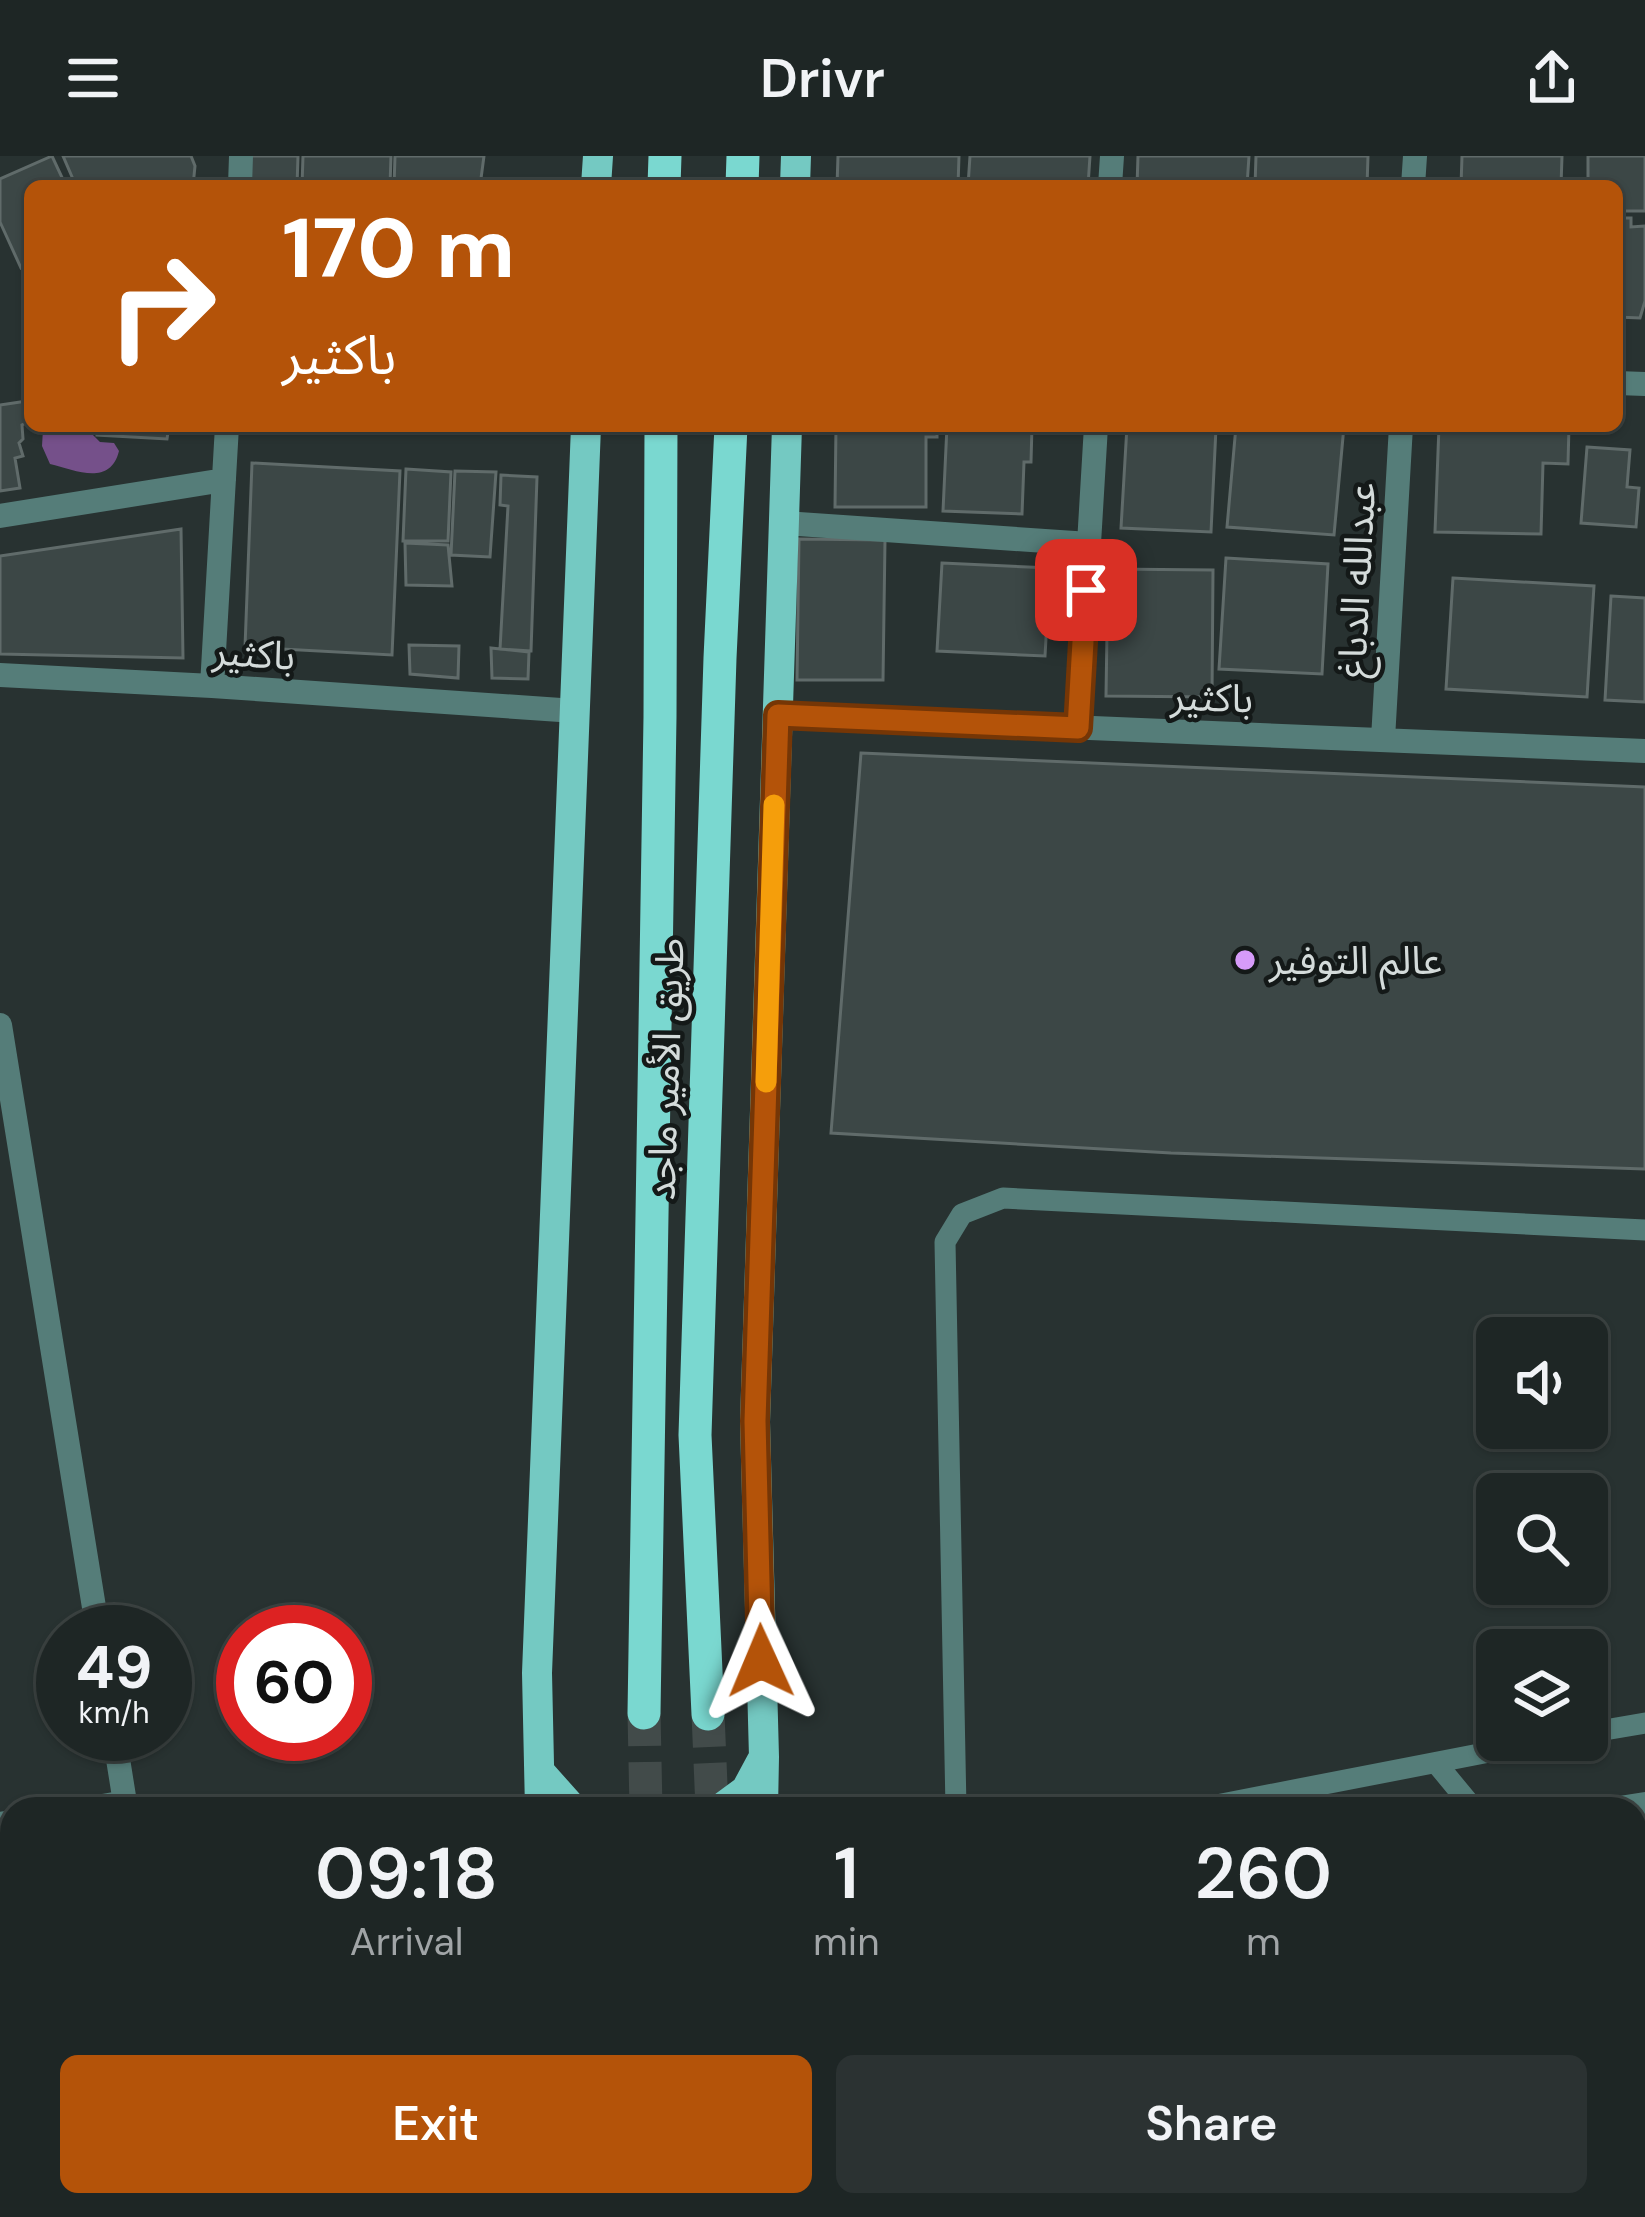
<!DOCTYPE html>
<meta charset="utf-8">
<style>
body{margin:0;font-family:"DM Sans","Noto Sans Arabic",sans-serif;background:#2b3232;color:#f1f3f6;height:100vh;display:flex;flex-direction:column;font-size:45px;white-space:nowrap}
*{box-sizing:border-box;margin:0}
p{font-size:39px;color:#a1a5a7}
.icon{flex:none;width:66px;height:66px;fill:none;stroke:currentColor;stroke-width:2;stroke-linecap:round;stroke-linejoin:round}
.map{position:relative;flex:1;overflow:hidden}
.side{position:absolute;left:0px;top:1641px;width:1647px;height:420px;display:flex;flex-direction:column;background:#1e2625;border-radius:36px 36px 0 0;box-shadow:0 3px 9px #0004,0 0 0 3px #3c4342}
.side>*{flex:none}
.hud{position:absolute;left:24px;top:24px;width:1599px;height:252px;border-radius:18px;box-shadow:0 3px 9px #0004,0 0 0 3px #3c4342;background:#b45309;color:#fff;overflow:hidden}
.controls{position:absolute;left:1476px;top:1161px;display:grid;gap:24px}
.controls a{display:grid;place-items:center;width:132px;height:132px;border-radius:18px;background:#1e2625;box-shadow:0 3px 9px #0004,0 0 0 3px #3c4342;font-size:60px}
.speed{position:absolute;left:36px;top:1449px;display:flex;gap:24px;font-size:60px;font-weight:700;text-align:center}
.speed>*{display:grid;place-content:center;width:156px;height:156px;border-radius:50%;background:#1e2625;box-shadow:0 3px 9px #0004,0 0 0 3px #3c4342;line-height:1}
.speed small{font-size:30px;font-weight:400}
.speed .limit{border:18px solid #d22;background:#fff;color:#111}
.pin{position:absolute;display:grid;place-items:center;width:102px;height:102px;color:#fff;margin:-51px;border-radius:24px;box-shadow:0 6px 18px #0006}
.me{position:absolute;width:132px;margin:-66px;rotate:359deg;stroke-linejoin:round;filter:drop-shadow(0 0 9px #0008)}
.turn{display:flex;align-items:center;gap:42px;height:252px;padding:0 60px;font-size:54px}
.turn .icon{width:156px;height:156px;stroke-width:2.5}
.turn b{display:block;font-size:84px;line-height:102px}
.eta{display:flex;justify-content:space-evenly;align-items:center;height:204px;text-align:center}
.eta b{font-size:72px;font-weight:600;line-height:84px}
.primary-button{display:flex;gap:24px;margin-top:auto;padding:24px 60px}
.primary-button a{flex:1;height:138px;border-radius:18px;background:#b45309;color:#fff;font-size:48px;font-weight:600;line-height:138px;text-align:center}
.primary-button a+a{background:#2b3232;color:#f1f3f6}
header{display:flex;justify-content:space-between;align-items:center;height:156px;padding:0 60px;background:#1e2625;font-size:54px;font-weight:600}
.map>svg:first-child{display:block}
.forest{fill:#75508a}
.building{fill:#3c4746;stroke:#606b6a;stroke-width:3}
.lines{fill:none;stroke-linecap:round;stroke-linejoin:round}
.trunk-tunnel{stroke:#424b4a;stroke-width:33;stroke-dasharray:33 16;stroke-linecap:butt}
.service{stroke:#557d79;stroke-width:21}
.minor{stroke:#557d79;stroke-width:24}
.secondary{stroke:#67a8a3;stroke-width:24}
.primary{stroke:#74c9c2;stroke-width:30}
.trunk{stroke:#7ad8d0;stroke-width:33}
.route-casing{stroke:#753606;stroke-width:30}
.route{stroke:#b45309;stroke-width:21}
.slow{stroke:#f59e0b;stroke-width:21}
.poi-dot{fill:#d69bf9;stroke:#141918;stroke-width:4.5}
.labels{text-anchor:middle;stroke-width:9;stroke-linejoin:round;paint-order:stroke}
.street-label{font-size:39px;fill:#d4dbda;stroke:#141918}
.poi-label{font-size:39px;fill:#d4dbda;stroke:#141918;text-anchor:start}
</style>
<header><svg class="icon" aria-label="menu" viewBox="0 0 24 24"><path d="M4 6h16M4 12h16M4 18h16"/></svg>Drivr<svg class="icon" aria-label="share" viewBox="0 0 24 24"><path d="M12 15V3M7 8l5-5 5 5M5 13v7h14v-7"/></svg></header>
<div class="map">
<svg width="1645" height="2061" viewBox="0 0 1645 2061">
<rect width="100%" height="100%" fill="#283231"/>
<path class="forest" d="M31,270H90V276L100,286L114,287L119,295C110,331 75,314 50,308L42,290L43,273L35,277Z"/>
<path class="building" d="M52,0L66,30H30V108L21,112L0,66V23Z
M63,0H191L195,10L193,30H76Z
M246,0H298L297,30H245Z
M303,0H391L390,30H302Z
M395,0H484L480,30H394Z
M838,0H959L958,30H837Z
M970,0H1090L1088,30H968Z
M1138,0H1249L1247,30H1137Z
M1256,0H1368L1367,30H1255Z
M1462,0H1562L1561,30H1461Z
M1588,0H1645V55H1617V30H1588Z
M1617,62H1631V71L1645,70V145L1640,162L1617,161Z
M27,245L28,266L22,269L23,283L19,287L23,300L15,302L20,332L0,335V249Z
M98,270H169L167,283L97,279Z
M836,270H937V281H926V351H835Z
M947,270H1032L1031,306H1024L1022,358L943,355Z
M1127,270L1216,272L1211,376L1121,372Z
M1236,270H1344L1334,379L1227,371Z
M1439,270H1569L1568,308L1543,307L1541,378L1435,376Z
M1587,291L1630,294L1627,331L1639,332L1636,371L1581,367Z
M252,307L400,315L392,499L245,491Z
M406,313L451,316L448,385H403Z
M455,315L496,316L490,401L451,399Z
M501,319L537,321L531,495L500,493L508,350L500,349Z
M181,373L183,502L0,498V400Z
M799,383L885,384L883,524H797Z
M405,387L448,389L452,430L406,429Z
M1226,402L1328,408L1322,518L1219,513Z
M942,407L1050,412L1045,500L937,495Z
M1108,413L1213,414L1212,541L1106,540Z
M1453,422L1594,430L1587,541L1446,533Z
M1611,440L1645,442V546L1605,544Z
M409,489L459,490L458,522L410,518Z
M491,492L529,496L528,523L492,522Z
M861,597L1645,631V1013L1171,997L831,977Z
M12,1722V1884L0,1886V1724Z
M1645,1952V2061H1597L1595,2049H1635V1953Z"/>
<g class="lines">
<path class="trunk-tunnel" d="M644,1557L646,1653
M708,1558L712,1653
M663,2049L664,2061
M742,2049L744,2061"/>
<path class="service" d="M1587,1577L1645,1567
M1436,1607L1474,1653
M956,1653L945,1086L962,1058L1003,1042L1645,1074
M1196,1653L1551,1584"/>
<path class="minor" d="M240,30L241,0
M1110,30L1112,0
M1413,30L1415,0
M1617,227L1645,228
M0,360L224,324
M784,367L1089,388
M0,519L212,530L575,555
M212,530L227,270
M778,559L1645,595
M1078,572L1096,270
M1383,583L1401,270
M0,869L98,1476
M114,1578L126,1653
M86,1653L125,1646
M1613,1653L1645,1648
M0,1668L12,1666
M1635,1885L1645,1883
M996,2061L1006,2049"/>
<path class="secondary" d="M1635,1723L1645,1721
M1635,1806L1645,1804
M0,1930L12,1928
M0,1998L12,1996"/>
<path class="primary" d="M596,30L598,0
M795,30L796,0
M540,1616L573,1653
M540,1653L537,1517L586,270
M720,1653L746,1634L761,1606
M763,1653L764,1601L755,1266L787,270
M499,2049L505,2061
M768,2049L776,2061
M604,2061L608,2049
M948,2061L961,2049"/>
<path class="trunk" d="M664,30L665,0
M742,30L743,0
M644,1557L660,561L661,270
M708,1558L695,1279L720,502L731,270"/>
</g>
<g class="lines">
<g class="route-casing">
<path id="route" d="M761,1505L755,1265L778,559L1078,572L1086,434"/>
</g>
<use href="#route" class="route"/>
<path class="slow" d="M766,926L774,649"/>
</g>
<circle class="poi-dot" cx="1245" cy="804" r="12"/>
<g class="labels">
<g class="street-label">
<text transform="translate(1356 424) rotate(-87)" y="14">عبدالله الدباغ</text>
<text transform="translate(254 497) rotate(4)" y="14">باكثير</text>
<text transform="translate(1212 541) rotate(2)" y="14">باكثير</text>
<text transform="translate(665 913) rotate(-88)" y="14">طريق الأمير ماجد</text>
</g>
<g class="poi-label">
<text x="1269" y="818">عالم التوفير</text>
</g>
</g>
</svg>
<div class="controls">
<a><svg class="icon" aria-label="sound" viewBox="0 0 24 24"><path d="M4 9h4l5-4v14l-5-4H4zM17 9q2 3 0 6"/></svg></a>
<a><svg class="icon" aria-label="search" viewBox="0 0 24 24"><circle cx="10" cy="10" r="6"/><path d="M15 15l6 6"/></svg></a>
<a><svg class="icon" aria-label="layers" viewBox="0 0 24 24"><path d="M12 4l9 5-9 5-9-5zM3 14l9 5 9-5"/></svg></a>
</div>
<div class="speed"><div>49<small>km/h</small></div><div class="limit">60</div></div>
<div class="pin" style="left:1086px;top:434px;background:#d93025"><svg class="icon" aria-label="arrive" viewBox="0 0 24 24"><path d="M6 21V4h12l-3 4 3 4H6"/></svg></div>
<svg class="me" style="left:761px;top:1505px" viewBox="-20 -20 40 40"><path d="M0-17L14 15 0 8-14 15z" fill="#b45309" stroke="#fff" stroke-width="4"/></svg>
<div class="hud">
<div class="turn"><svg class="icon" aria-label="right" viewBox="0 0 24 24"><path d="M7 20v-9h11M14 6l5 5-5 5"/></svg><div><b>170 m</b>باكثير</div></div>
</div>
<section class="side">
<div class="eta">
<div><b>09:18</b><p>Arrival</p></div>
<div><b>1</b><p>min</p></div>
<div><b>260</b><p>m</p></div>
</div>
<div class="primary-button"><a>Exit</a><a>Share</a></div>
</section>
</div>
